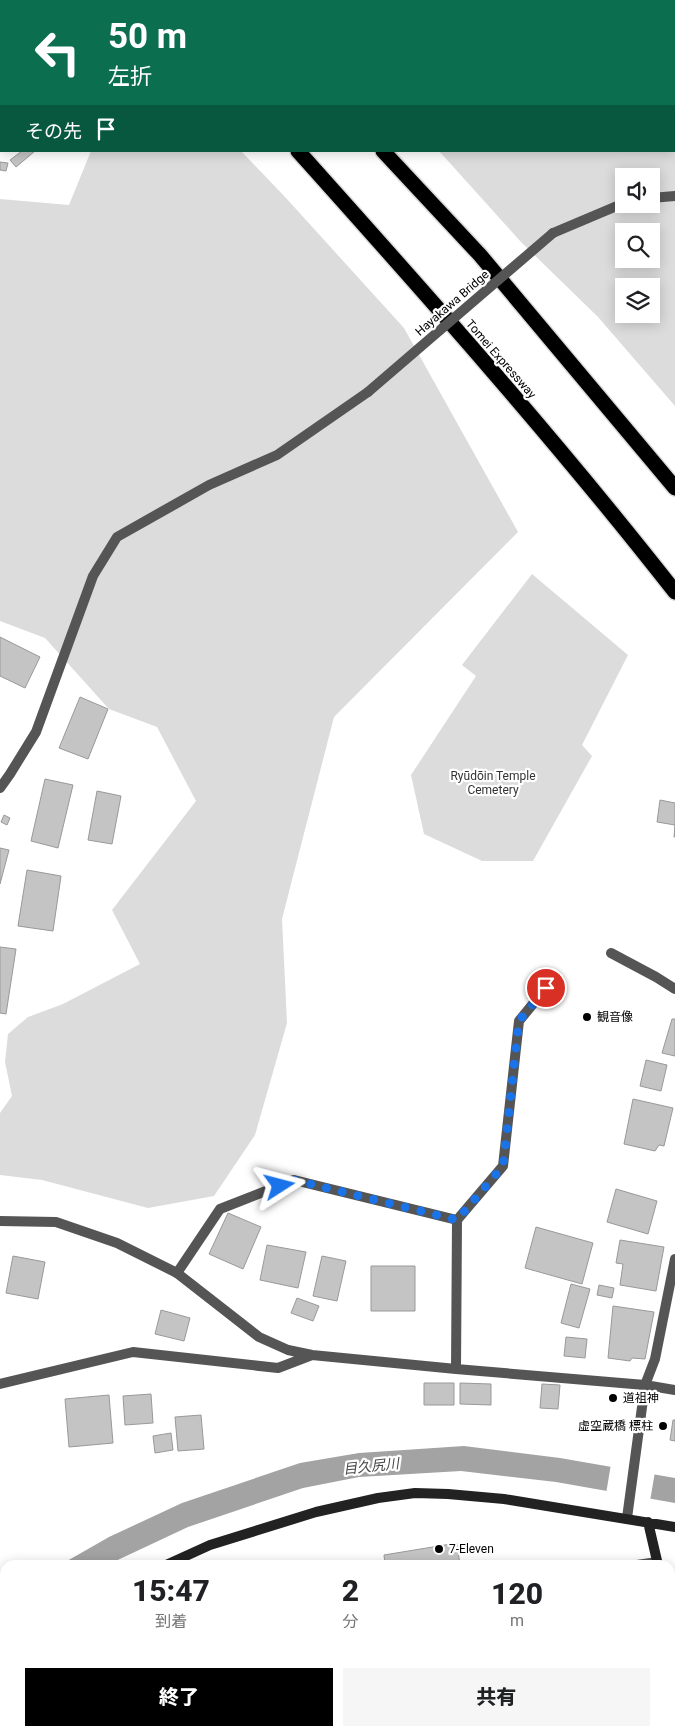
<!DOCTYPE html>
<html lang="ja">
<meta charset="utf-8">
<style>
body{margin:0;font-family:Roboto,"Noto Sans JP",sans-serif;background:#f6f6f6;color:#202124;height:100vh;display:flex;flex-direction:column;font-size:19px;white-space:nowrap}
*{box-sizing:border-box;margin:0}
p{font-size:16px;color:#757577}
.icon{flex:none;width:28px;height:28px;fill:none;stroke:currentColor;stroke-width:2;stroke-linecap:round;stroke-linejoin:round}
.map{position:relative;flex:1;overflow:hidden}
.drawer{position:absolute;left:0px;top:1560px;width:675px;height:176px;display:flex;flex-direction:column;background:#fff;border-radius:15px 15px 0 0;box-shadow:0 2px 12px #0003}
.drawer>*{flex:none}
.guide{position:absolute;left:0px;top:0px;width:675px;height:152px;box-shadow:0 2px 12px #0003;background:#0b6e4f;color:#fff;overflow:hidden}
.buttons{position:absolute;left:615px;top:168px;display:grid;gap:10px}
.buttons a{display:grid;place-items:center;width:45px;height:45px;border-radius:0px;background:#fff;box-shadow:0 2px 12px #0003;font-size:25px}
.pin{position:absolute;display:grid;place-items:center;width:42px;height:42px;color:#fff;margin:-21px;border:2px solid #fff;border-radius:50%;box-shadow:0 1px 5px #0007}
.me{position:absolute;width:55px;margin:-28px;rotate:81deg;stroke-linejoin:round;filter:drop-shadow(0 0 4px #0008)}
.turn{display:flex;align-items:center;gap:18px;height:105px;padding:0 25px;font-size:22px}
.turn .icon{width:65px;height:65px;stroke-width:2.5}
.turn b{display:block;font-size:35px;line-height:42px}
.then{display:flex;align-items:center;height:48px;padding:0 25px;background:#0003;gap:10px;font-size:19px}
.eta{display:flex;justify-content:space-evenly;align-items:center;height:85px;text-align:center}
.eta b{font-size:30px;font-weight:800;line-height:35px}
.cta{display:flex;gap:10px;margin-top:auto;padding:10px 25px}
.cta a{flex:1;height:58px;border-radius:0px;background:#000;color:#fff;font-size:20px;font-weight:800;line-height:58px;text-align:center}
.cta a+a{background:#f6f6f6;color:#202124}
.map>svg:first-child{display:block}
.green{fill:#dcdcdc;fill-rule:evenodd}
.water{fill:#a3a3a3}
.pier{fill:#fff}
.building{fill:#c4c4c4;stroke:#999}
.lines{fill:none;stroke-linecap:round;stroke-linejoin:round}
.highway-casing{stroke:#dbdbdb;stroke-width:18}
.lane{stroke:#555;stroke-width:10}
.street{stroke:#555;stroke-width:10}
.secondary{stroke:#222;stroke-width:10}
.highway{stroke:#000;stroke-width:15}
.street-bridge{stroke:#555;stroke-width:10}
.route{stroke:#1a73e8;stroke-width:9;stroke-dasharray:0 16.2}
.poi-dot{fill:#000;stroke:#fff;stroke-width:2}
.labels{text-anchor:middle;stroke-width:4.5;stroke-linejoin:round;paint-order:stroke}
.street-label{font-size:12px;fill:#000;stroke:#fff}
.park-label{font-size:12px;fill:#333;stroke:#fff}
.poi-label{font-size:12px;fill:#000;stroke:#fff;text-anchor:start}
.water-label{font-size:14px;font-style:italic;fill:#444;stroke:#fff}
</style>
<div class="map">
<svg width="675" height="1736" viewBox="0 0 675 1736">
<rect width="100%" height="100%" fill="#fff"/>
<path class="green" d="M674,61L675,62V406L598,317L521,242L439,151H674ZM624,176H651V204H624ZM624,231H651V259H624ZM624,286H651V314H624Z
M91,151H241L286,198L404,328L518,532L334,717L282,919L287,1023L255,1135L214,1196L148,1208L42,1180L0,1175V1113L12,1096L5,1062L8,1034L28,1017L63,1004L140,964L112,910L196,801L157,727L109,709L45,638L0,621V199L69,205Z
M532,574L628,655L582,745L592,756L533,861H482L424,834L411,775L476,676L462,665Z"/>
<path class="water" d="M464,1446L560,1458L675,1478V1503L556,1482L461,1471L359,1477L303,1488L188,1527L107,1565H60L109,1537L182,1503L300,1463L359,1453Z"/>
<path class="pier" d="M611,1464L655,1472L650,1501L606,1494Z"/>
<path class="building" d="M632,0H668L667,1Z
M22,151H35L16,167L10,160Z
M0,162L8,163L6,171L0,170Z
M0,637L40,657L25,688L0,676Z
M80,697L108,709L88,759L59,748Z
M45,779L73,785L58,848L31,841Z
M97,791L121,796L112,844L88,840Z
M660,800L675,803V837H674L675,825L657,822Z
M4,815L10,818L7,825L1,822Z
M0,848L9,850L0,884Z
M27,870L61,876L53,931L18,926Z
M0,947L16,949L6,1014L0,1013Z
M672,1019H675V1056L662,1053Z
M646,1060L667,1065L661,1091L640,1086Z
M633,1099L673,1108L664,1146L659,1145L655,1151L624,1144Z
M616,1189L657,1201L648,1234L607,1222Z
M228,1213L261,1227L243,1269L209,1254Z
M536,1227L593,1243L582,1284L525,1268Z
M620,1240L664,1247L656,1291L620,1285L623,1264L616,1263Z
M267,1245L306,1252L298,1288L260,1280Z
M13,1256L45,1262L38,1299L6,1293Z
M322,1256L346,1261L337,1301L313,1296Z
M371,1266H415V1311H371Z
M571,1284L590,1289L579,1328L561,1323Z
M599,1285L614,1288L612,1298L597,1295Z
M297,1298L319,1306L313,1321L291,1313Z
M613,1306L654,1312L645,1359L632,1358L630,1361L608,1358Z
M161,1310L190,1318L184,1341L155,1334Z
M566,1337L587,1339L585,1358L564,1356Z
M424,1383H454V1405H424Z
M460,1383L491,1384V1405L460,1404Z
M542,1384L560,1385L558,1409L540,1408Z
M151,1394L153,1423L125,1425L123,1396Z
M109,1395L113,1443L69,1447L65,1399Z
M201,1415L204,1449L178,1451L175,1417Z
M673,1420H675V1441L670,1440Z
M171,1433L173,1450L155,1453L153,1436Z
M457,1543L460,1565H385L384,1555Z
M5,1715V1731H12L13,1736H0V1716Z
M123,1731H153V1736H123Z
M307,1731H322V1736H307Z
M343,1731H374V1736H344Z
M540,1731H572V1732L541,1736Z
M580,1731H604V1732L580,1736Z"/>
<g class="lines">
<g class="highway-casing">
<path id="highway" d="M160,0L161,1
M242,0L243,1
M298,151C427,295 556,440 675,592
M383,151L480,255L675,488"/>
</g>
<path class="lane" d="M611,953L656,977L675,989
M177,1273L220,1209L294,1180L457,1220L503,1166L519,1021L546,988
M637,1565L657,1562
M389,1731V1736"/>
<path class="street" d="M529,0L536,1
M674,44H675
M651,198L675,196
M553,233L624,203
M0,788L10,774L36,732L93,576L117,537L209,485L277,455L368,392
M0,1221L56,1222L117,1243L177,1273L259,1337L288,1350L312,1355L456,1369L645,1385L675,1390
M456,1369L457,1220
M0,1384L133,1352L278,1368L312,1355
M627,1518L645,1385L655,1359L675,1259
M524,1731V1736"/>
<path class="secondary" d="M648,1522L658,1565
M166,1565L210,1545L316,1512L378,1498L415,1493L448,1494L504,1499L675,1527
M670,1637L675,1662
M0,1668L5,1664"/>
<use href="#highway" class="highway"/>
<path class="street-bridge" d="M368,392L553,233"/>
</g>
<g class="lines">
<path class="route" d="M280,1186L294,1180L457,1220L503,1166L519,1021L546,988"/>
</g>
<g class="poi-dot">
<circle cx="587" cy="1017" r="5"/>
<circle cx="613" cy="1398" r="5"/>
<circle cx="663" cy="1426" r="5"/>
<circle cx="439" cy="1549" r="5"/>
</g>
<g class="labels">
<g class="street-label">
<text transform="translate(452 303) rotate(-41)" y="4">Hayakawa Bridge</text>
<text transform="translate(501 359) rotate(49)" y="4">Tomei Expressway</text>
</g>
<g class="park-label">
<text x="493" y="780">Ryūdōin Temple<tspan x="493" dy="14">Cemetery</tspan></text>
</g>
<g class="poi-label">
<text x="597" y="1021">観音像</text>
<text x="623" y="1402">道祖神</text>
<text x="653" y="1430" text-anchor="end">虚空蔵橋 標柱</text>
<text x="449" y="1553">7-Eleven</text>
</g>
<g class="water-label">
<text transform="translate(371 1466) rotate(-6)" y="5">目久尻川</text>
</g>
</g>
</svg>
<div class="buttons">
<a><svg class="icon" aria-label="sound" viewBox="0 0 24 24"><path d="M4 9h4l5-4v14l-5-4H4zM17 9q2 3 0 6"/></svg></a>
<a><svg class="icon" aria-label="search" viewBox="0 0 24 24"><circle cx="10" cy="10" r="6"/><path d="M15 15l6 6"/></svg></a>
<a><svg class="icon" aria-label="layers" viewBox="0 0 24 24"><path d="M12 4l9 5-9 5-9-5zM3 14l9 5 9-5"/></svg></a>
</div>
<div class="pin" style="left:546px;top:988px;background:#d93025"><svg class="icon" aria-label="arrive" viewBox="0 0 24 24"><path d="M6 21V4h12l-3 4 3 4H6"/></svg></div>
<svg class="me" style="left:280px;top:1186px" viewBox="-20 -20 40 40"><path d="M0-17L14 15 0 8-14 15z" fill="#1a73e8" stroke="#fff" stroke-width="4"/></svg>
<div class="guide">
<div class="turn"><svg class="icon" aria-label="left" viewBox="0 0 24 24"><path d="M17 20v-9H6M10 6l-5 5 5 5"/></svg><div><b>50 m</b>左折</div></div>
<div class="then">その先<svg class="icon" aria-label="arrive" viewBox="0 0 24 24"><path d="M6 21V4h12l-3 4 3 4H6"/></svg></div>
</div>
<section class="drawer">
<div class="eta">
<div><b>15:47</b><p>到着</p></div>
<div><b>2</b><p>分</p></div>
<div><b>120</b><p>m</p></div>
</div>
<div class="cta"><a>終了</a><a>共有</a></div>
</section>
</div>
